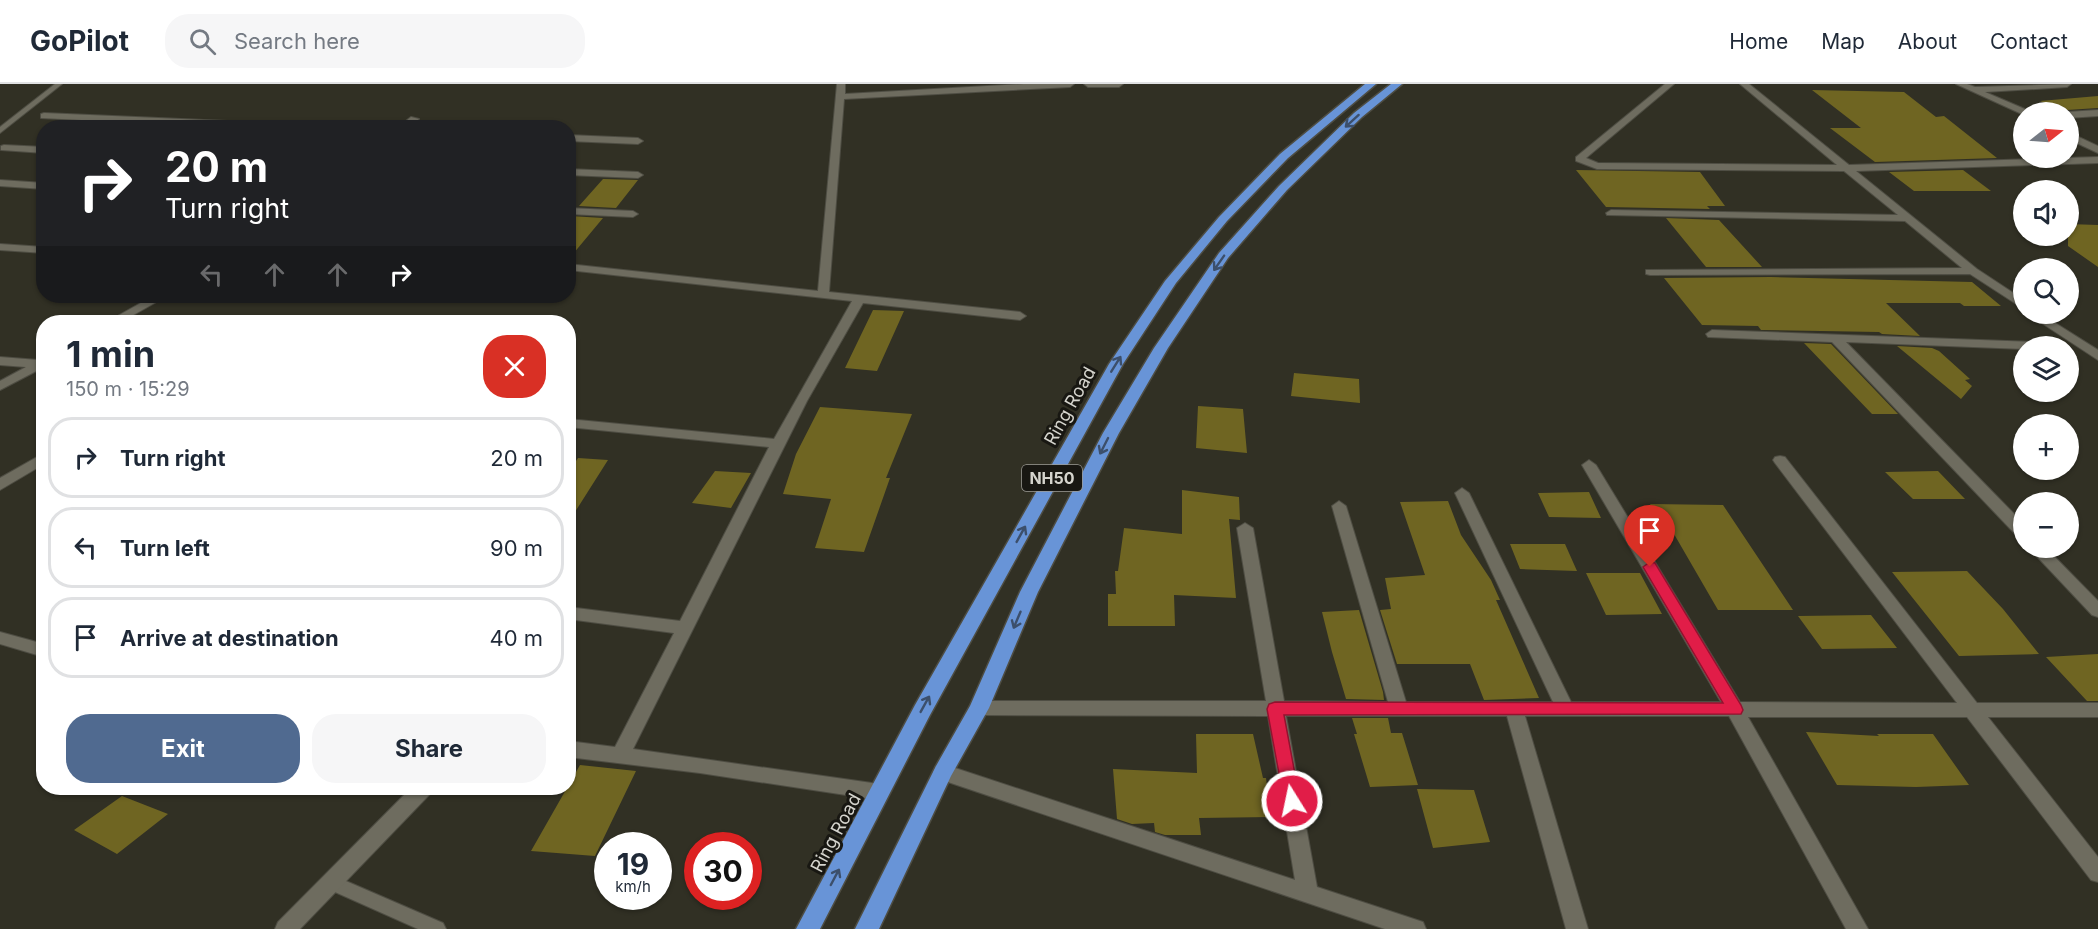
<!DOCTYPE html>
<meta charset="utf-8">
<style>
body{margin:0;font-family:Inter,sans-serif;background:#f6f6f7;color:#1f2937;height:100vh;display:flex;flex-direction:column;font-size:22px;white-space:nowrap}
*{box-sizing:border-box;margin:0}
p{font-size:20px;color:#747a83}
.icon{flex:none;width:33px;height:33px;fill:none;stroke:currentColor;stroke-width:2;stroke-linecap:round;stroke-linejoin:round}
.map{position:relative;flex:1;overflow:hidden}
.sheet{position:absolute;left:36px;top:231px;width:540px;height:480px;display:flex;flex-direction:column;background:#fff;border-radius:24px;box-shadow:0 2px 4px #0004}
.sheet>*{flex:none}
.banner{position:absolute;left:36px;top:36px;width:540px;height:183px;border-radius:24px;box-shadow:0 2px 4px #0004;background:#202124;color:#fff;overflow:hidden}
.needle{width:39px;rotate:73deg}
.buttons{position:absolute;left:2013px;top:18px;display:grid;gap:12px}
.buttons a{display:grid;place-items:center;width:66px;height:66px;border-radius:50%;background:#fff;box-shadow:0 2px 4px #0004;font-size:30px}
.speed{position:absolute;left:594px;top:748px;display:flex;gap:12px;font-size:30px;font-weight:700;text-align:center}
.speed>*{display:grid;place-content:center;width:78px;height:78px;border-radius:50%;background:#fff;box-shadow:0 2px 4px #0004;line-height:1}
.speed small{font-size:15px;font-weight:400}
.speed .limit{border:9px solid #d22;background:#fff;color:#111}
.pin{position:absolute;display:grid;place-items:center;width:51px;height:51px;color:#fff;margin:-62px -26px;border-radius:50% 50% 50% 0;rotate:-45deg;box-shadow:0 0 6px #0007}
.pin .icon{rotate:45deg}
.me{position:absolute;width:66px;margin:-33px;rotate:350deg;stroke-linejoin:round;filter:drop-shadow(0 0 4px #0008)}
.turn{display:flex;align-items:center;gap:21px;height:126px;padding:0 30px;font-size:27px}
.turn .icon{width:78px;height:78px;stroke-width:2.5}
.turn b{display:block;font-size:42px;line-height:51px}
.lanes{display:flex;align-items:center;height:57px;padding:0 30px;background:#0003;justify-content:center;gap:30px;direction:ltr}
.lanes .off{opacity:.35}
.round{display:grid;place-items:center;flex:none;width:63px;height:63px;border-radius:24px;background:#f6f6f7}
.head{display:flex;align-items:center;justify-content:space-between;height:102px;padding:0 30px}
h1{font-size:36px;font-weight:700;line-height:45px}
.cta{display:flex;gap:12px;margin-top:auto;padding:12px 30px}
.cta a{flex:1;height:69px;border-radius:24px;background:#506a90;color:#fff;font-size:24px;font-weight:700;line-height:69px;text-align:center}
.cta a+a{background:#f6f6f7;color:#1f2937}
ul{padding:0;list-style:none}
li{display:flex;align-items:center;gap:18px;height:81px;margin:0 12px 9px;padding:0 18px;border:3px solid #e0e1e3;border-radius:24px}
li div{flex:1}
li b{display:block;font-size:22px}
li em{font-style:normal}
header{display:flex;align-items:center;gap:36px;box-sizing:border-box;height:84px;padding:0 30px;background:#fff;border-bottom:2px solid #e0e1e3}
header strong{font-size:28px}
nav{display:flex;gap:33px;margin-inline-start:auto;font-size:21px}
.search{width:420px;height:54px;background:#f6f6f7;display:flex;align-items:center;gap:15px;box-sizing:border-box;padding:0 21px;border-radius:24px;color:#747a83;font-size:22px}
.map>svg:first-child{display:block}
.building{fill:#6f6522}
.lines{fill:none;stroke-linecap:round;stroke-linejoin:round}
.service-casing{stroke:#4e4d43;stroke-width:2}
.minor-casing{stroke:#4e4d43;stroke-width:2}
.trunk-casing{stroke:#4e4d43;stroke-width:3}
.service{fill:#6e6c5f;fill-rule:evenodd}
.minor{fill:#6e6c5f;fill-rule:evenodd}
.trunk{fill:#6894d7;fill-rule:evenodd}
.oneway{stroke:#3c4f6b}
.route{fill:#e11d48;stroke:#92132f;stroke-width:1.5}
.labels{text-anchor:middle;stroke-width:6;stroke-linejoin:round;paint-order:stroke}
.shield{fill:#181712;stroke:#9c9b95;stroke-width:1.5}
.shield-label{font-size:16px;font-weight:bold;fill:#d5d4cd}
.street-label{font-size:18px;fill:#d5d4cd;stroke:#181712}
</style>
<header>
<strong>GoPilot</strong>
<div class="search"><svg class="icon" aria-label="search" viewBox="0 0 24 24"><circle cx="10" cy="10" r="6"/><path d="M15 15l6 6"/></svg>Search here</div>
<nav><a>Home</a><a>Map</a><a>About</a><a>Contact</a></nav>
</header>
<div class="map">
<svg width="2098" height="845" viewBox="0 0 2098 845">
<rect width="100%" height="100%" fill="#313024"/>
<path class="building" d="M1812,6L1904,8L1936,33L1944,32L1997,74L1875,78L1830,44H1861Z
M2098,12V24L2067,26L2065,28L2047,23L2053,22L2040,17Z
M1576,86L1700,88L1725,122H1707L1710,125L1606,123Z
M1963,86L1991,107H1914L1889,88Z
M603,95L638,96L616,124L579,122Z
M570,132L603,134L568,176V135Z
M1666,134L1719,136L1762,183H1706Z
M2068,140L2098,141V183L2068,162Z
M1771,193L1972,198L2001,222H1964L1960,219H1886L1920,252L1882,250L1879,248L1761,246L1758,242L1702,241L1664,194Z
M873,226L904,227L877,287L845,284Z
M1804,259L1831,260L1898,330H1872Z
M1897,262L1932,264L1939,267L1970,295L1965,296L1972,302L1961,315Z
M1294,289L1359,295L1360,319L1291,312Z
M1198,322L1243,325L1247,369L1196,364Z
M820,323L912,330L886,394H890L864,468L815,464L831,415L783,410L796,370Z
M578,374L608,376L568,439V389Z
M715,387L751,389L731,424L692,419Z
M1938,387L1965,415H1913L1885,388Z
M1182,406L1239,413L1240,436L1229,435L1236,514L1174,511L1175,542H1108V510H1116L1115,487H1118L1124,444L1182,450Z
M1589,408L1601,434L1549,433L1538,409Z
M1448,417L1461,451L1491,496L1500,516H1496L1539,614L1484,616L1470,580H1397L1380,526L1391,525L1385,494L1425,491L1400,418Z
M1650,420L1723,421L1793,526H1718L1674,450L1667,449Z
M1510,460H1565L1577,487L1520,485Z
M1967,487L2003,525L2039,570L1959,572L1892,488Z
M1586,489H1640L1662,530L1606,531Z
M1359,526L1383,608L1384,616L1346,615L1332,568L1322,528Z
M1871,531L1897,564L1822,565L1798,532Z
M2098,570V617H2087L2046,573Z
M1352,634H1388L1391,649H1402L1418,701L1370,703L1354,650H1357Z
M1806,648L1879,652L1877,650H1933L1969,701L1916,703L1837,701Z
M1196,650H1253L1263,694H1266L1271,733L1199,734L1201,751H1165L1155,748L1154,739L1132,740L1117,735L1113,685L1197,689Z
M580,681L636,687L595,772L531,767Z
M1417,705L1474,706L1490,758L1433,764Z
M122,712L168,730L117,770L74,746Z"/>
<g class="lines">
<g class="service-casing">
<path id="service" d="M55,0H62L0,49V43Z
M332,791L443,839L446,845H418L326,804L324,799L326,794Z"/>
</g>
<g class="minor-casing">
<path id="minor" d="M837,0H845V10L1024,0H1074L1070,3L844,15L829,208L1020,228L1026,232L1020,236L863,219L807,317L633,665L879,700L886,702L889,708L886,714L879,716L700,689L568,673V657L615,663L674,549L568,535V523L680,537L769,363L568,343V335L774,355L852,217L568,186V180L818,207Z
M1084,0H1123L1119,3H1088Z
M1665,0H1674L1586,74L1598,79L1837,81L1740,0H1749L1849,81L2098,73V79L1856,87L1977,185L2024,216V225L1970,190L1650,191L1646,190V186L1962,184L1905,137L1607,131L1606,129L1611,126L1898,131L1844,87L1597,85L1576,77V73Z
M1956,0H1967L1975,3L2071,0L2067,3L1985,8L2027,26L2028,28H2024V31Z
M2098,26V32L2068,34L2067,28Z
M44,29L316,41L320,44H242L41,34V30Z
M411,33L419,35L408,44H397Z
M2068,48L2098,62V69L2068,55Z
M568,51L638,54L643,57L638,60L568,57Z
M4,61L44,63V69L1,66V62Z
M568,85L638,88L643,91L638,94L568,91Z
M0,96L44,99V105L0,102Z
M568,124L633,127L638,130L633,133L568,130Z
M0,160L44,163V169L0,166Z
M153,212H167L121,238H107Z
M2028,230H2041L2098,266V276Z
M1712,246L2059,259L2061,262H2024V265L1846,258L2024,440V455L2019,454L1832,258L1708,253L1706,250Z
M0,273L38,276L44,274V283L0,306V297L26,283L0,281Z
M44,369V380L0,406V394Z
M1780,372L1785,373L1977,619H2098V633H1988L2098,773V798L2091,796L1967,633H1748L1868,845H1846L1729,632H1525L1588,845H1566L1507,632H1286L1317,803L1423,838L1426,845H1385L936,694L933,688L936,682L943,680L1295,796L1268,632L979,631L973,629L970,624L973,619L979,617H1266L1237,444L1245,439L1253,444L1284,617L1388,618L1332,422L1339,417L1346,422L1406,618H1553L1455,409L1462,404L1469,409L1571,618H1721L1582,381L1589,376L1596,381L1740,618L1957,619L1775,379L1773,376L1775,373Z
M2029,464H2046L2098,517V533L2092,531Z
M0,548L44,560V573L0,560Z
M411,704H433L430,710L300,845H275L278,838Z"/>
</g>
<g class="trunk-casing">
<path id="trunk" d="M1365,0H1376L1288,74L1227,137L1176,199L1123,280L930,631L820,845H796L915,621L1109,280L1165,197L1219,133L1280,70Z
M1391,0H1402L1362,33L1287,106L1228,174L1168,264L1119,349L1038,508L989,624L951,692L879,845H855L936,682L970,622L1020,508L1103,349L1154,264L1219,169L1279,102L1354,29Z"/>
</g>
<use href="#service" class="service"/>
<use href="#minor" class="minor"/>
<use href="#trunk" class="trunk"/>
</g>
<defs><path id="oneway-shaft" d="M-6 0H5M1.5-3L5.5 0L1.5 3" fill="none" stroke-width="1.6" stroke-linecap="round" stroke-linejoin="round" transform="scale(1.5)"/></defs>
<g class="oneway">
<use href="#oneway-shaft" transform="translate(1352 37) rotate(138)"/>
<use href="#oneway-shaft" transform="translate(1219 179) rotate(125)"/>
<use href="#oneway-shaft" transform="translate(1116 280) rotate(-58)"/>
<use href="#oneway-shaft" transform="translate(1104 362) rotate(117)"/>
<use href="#oneway-shaft" transform="translate(1021 450) rotate(-61)"/>
<use href="#oneway-shaft" transform="translate(1017 536) rotate(113)"/>
<use href="#oneway-shaft" transform="translate(925 620) rotate(-61)"/>
<use href="#oneway-shaft" transform="translate(835 793) rotate(-62)"/>
</g>
<path class="route" d="M1650,478L1655,479L1741,621L1743,626L1741,630L1284,631L1300,717L1298,722L1292,725L1285,722L1267,625L1269,620L1275,618L1723,619L1643,483Z"/>
<g class="labels">
<rect class="shield" x="1022" y="381" width="60" height="26" rx="4.5"/>
<g class="shield-label">
<text x="1052" y="400">NH50</text>
</g>
<g class="street-label">
<text transform="translate(1070 322) rotate(-61)" y="6">Ring Road</text>
<text transform="translate(836 749) rotate(-62)" y="6">Ring Road</text>
</g>
</g>
</svg>
<div class="buttons">
<a><svg class="needle" viewBox="-14 -14 28 28"><path d="M0-13l5 13h-10z" fill="#e53935"/><path d="M0 13l5-13h-10z" fill="#747a83"/></svg></a>
<a><svg class="icon" aria-label="sound" viewBox="0 0 24 24"><path d="M4 9h4l5-4v14l-5-4H4zM17 9q2 3 0 6"/></svg></a>
<a><svg class="icon" aria-label="search" viewBox="0 0 24 24"><circle cx="10" cy="10" r="6"/><path d="M15 15l6 6"/></svg></a>
<a><svg class="icon" aria-label="layers" viewBox="0 0 24 24"><path d="M12 4l9 5-9 5-9-5zM3 14l9 5 9-5"/></svg></a>
<a>+</a>
<a>−</a>
</div>
<div class="speed"><div>19<small>km/h</small></div><div class="limit">30</div></div>
<div class="pin" style="left:1650px;top:483px;background:#d93025"><svg class="icon" aria-label="arrive" viewBox="0 0 24 24"><path d="M6 21V4h12l-3 4 3 4H6"/></svg></div>
<svg class="me" style="left:1292px;top:717px" viewBox="-20 -20 40 40"><circle r="17" fill="#e11d48" stroke="#fff" stroke-width="3"/><path d="M0-11L8 9 0 5-8 9z" fill="#fff"/></svg>
<div class="banner">
<div class="turn"><svg class="icon" aria-label="right" viewBox="0 0 24 24"><path d="M7 20v-9h11M14 6l5 5-5 5"/></svg><div><b>20 m</b>Turn right</div></div>
<div class="lanes"><svg class="icon off" aria-label="left" viewBox="0 0 24 24"><path d="M17 20v-9H6M10 6l-5 5 5 5"/></svg><svg class="icon off" aria-label="ahead" viewBox="0 0 24 24"><path d="M12 20V5M6 11l6-6 6 6"/></svg><svg class="icon off" aria-label="ahead" viewBox="0 0 24 24"><path d="M12 20V5M6 11l6-6 6 6"/></svg><svg class="icon" aria-label="right" viewBox="0 0 24 24"><path d="M7 20v-9h11M14 6l5 5-5 5"/></svg></div>
</div>
<section class="sheet">
<div class="head"><div><h1>1 min</h1><p>150 m · 15:29</p></div><a class="round" style="background:#d93025;color:#fff"><svg class="icon" aria-label="close" viewBox="0 0 24 24"><path d="M6 6l12 12M18 6L6 18"/></svg></a></div>
<ul>
<li><svg class="icon" aria-label="right" viewBox="0 0 24 24"><path d="M7 20v-9h11M14 6l5 5-5 5"/></svg><div><b>Turn right</b></div><em>20 m</em></li>
<li><svg class="icon" aria-label="left" viewBox="0 0 24 24"><path d="M17 20v-9H6M10 6l-5 5 5 5"/></svg><div><b>Turn left</b></div><em>90 m</em></li>
<li><svg class="icon" aria-label="arrive" viewBox="0 0 24 24"><path d="M6 21V4h12l-3 4 3 4H6"/></svg><div><b>Arrive at destination</b></div><em>40 m</em></li>
</ul>
<div class="cta"><a>Exit</a><a>Share</a></div>
</section>
</div>
